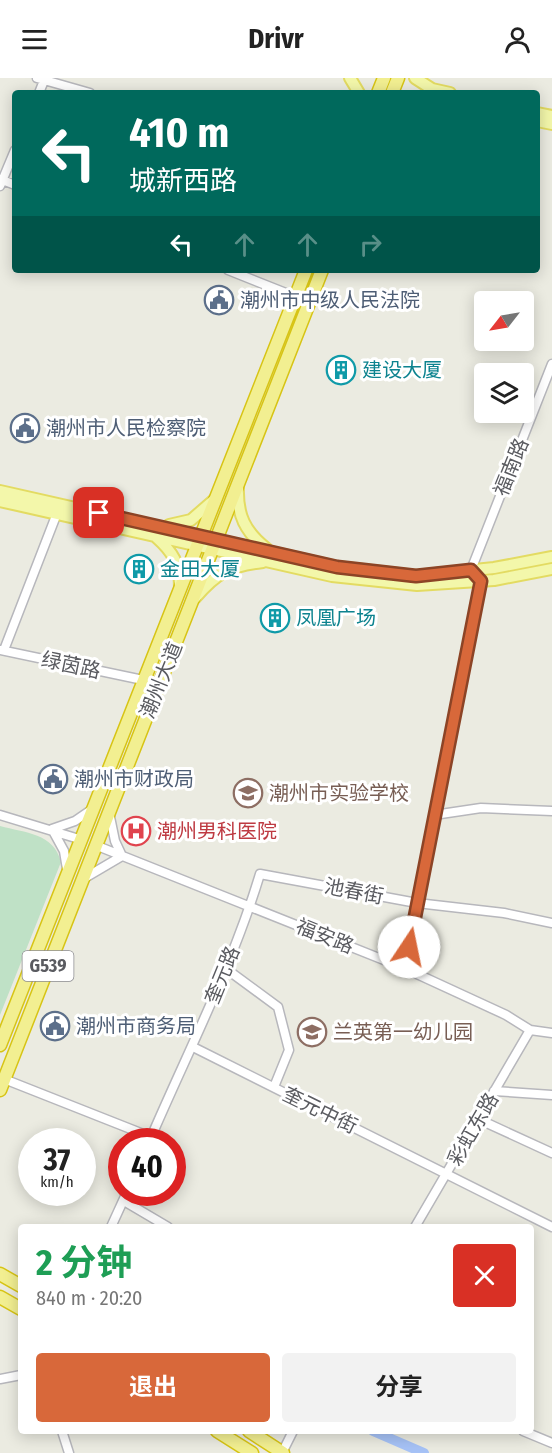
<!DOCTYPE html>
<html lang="zh">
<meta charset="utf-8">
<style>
body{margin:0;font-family:"Fira Sans Condensed","Noto Sans SC",sans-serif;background:#f2f2f2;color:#222;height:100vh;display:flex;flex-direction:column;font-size:22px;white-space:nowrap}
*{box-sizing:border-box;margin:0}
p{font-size:20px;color:#767676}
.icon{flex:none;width:33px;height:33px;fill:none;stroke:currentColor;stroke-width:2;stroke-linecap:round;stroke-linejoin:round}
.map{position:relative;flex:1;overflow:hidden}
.drawer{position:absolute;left:18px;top:1146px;width:516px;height:210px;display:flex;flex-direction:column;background:#fff;border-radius:6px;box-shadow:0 3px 15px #0003}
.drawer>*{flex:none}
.guide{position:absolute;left:12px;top:12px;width:528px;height:183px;border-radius:6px;box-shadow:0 3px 15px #0003;background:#00695c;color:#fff;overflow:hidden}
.needle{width:39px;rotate:239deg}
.buttons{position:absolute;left:474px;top:213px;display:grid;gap:12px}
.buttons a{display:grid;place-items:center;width:60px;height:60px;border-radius:6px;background:#fff;box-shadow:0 3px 15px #0003;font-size:30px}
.speed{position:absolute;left:18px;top:1050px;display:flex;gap:12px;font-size:30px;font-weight:700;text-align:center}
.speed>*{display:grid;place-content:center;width:78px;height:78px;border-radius:50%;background:#fff;box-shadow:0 3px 15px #0003;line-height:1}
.speed small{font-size:15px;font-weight:400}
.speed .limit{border:9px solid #d22;background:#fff;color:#111}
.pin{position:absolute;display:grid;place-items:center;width:51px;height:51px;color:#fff;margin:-26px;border-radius:12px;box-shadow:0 3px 9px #0006}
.me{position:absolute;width:66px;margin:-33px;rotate:11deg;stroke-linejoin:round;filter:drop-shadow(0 0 4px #0008)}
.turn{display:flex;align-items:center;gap:21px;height:126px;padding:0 18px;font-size:27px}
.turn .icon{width:78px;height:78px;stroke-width:2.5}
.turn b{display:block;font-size:42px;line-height:51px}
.lanes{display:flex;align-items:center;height:57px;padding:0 18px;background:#0003;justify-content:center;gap:30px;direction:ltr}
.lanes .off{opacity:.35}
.round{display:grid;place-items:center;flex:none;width:63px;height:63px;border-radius:6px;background:#f2f2f2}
.head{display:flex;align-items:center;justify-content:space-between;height:102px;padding:0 18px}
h1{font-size:36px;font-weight:700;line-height:45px;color:#1e9e55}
.button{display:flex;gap:12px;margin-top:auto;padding:12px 18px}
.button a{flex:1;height:69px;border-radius:6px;background:#d8683a;color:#fff;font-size:24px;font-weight:700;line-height:69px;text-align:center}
.button a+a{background:#f2f2f2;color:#222}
header{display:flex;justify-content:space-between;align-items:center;height:78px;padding:0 18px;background:#fff;font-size:27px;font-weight:700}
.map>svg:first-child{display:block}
.green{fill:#bfe1c6}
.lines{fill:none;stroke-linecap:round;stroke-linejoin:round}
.river{stroke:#a6c2f6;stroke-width:10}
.minor-casing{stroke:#b7b7bc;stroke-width:11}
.major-casing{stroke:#e3db62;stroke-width:14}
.highway-casing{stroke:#d7c415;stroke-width:15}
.minor{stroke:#fff;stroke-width:8}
.major{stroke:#f3f7aa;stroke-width:10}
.highway{stroke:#f2ef91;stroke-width:12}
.route-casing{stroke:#8c4426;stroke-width:15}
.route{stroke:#d8683a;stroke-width:10}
.labels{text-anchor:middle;stroke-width:6;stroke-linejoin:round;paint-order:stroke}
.shield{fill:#fff;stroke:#8c8c90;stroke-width:1.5}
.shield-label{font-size:18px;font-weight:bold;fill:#5a5b60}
.service-label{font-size:20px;fill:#4e5e75;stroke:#fff;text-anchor:start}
.culture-label{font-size:20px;fill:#0d838f;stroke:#fff;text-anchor:start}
.street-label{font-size:20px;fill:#5a5b60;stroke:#fff}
.education-label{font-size:20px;fill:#785e54;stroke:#fff;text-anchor:start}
.health-label{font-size:20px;fill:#be3a42;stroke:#fff;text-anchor:start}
</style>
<header><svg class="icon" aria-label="menu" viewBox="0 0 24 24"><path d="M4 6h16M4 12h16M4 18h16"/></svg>Drivr<svg class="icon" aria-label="person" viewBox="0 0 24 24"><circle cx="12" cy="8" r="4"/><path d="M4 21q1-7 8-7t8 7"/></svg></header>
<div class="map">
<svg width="552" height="1375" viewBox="0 0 552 1375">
<rect width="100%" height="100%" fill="#ebebe1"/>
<path class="green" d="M0,748C25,755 54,755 61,784L0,937Z"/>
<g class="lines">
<path class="river" d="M373,1353L424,1375"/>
<g class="minor-casing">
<path id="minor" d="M37,0L90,15
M39,15L45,0
M0,101L15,107
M0,108L15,72
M228,192L296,219
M0,572L143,602
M4,572L59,430
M0,737L79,761
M434,737L481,730L552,733
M95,767L404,890L506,937L530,952L552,955
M67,791L64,773L52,751L75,743L91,732
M83,801L122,778L115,763L109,734
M225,890L278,929L289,972L274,1009
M404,890L481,503L471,492L552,286
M193,969L552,1149
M4,1001L151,1059
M494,1013L552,1017
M478,1041L552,1075
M149,1064C187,975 232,889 260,796L417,825L504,835L552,845
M124,1123L168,1149
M111,1149L127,1114
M415,1149L530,952
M0,1301L21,1297
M62,1353L69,1375
M523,1353L552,1365
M282,1375L293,1353"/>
</g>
<g class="major-casing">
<path id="major" d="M350,0L359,15
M415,0L432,11L450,15
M537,35L552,38
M537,43L552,46
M238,410C237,437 245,454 267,471
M0,413L337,489L416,498L494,490L552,479
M0,423L332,498L417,507L494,502L552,491
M169,447L191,442L214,422
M156,459C173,474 180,486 180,509
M195,520C217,494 230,488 263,484"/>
</g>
<g class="highway-casing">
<path id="highway" d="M378,15L384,0
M392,15L398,0
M0,967L306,192
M0,1012L322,192
M0,1196L21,1208
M0,1219L21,1231
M217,1353L252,1375
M249,1353L283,1375"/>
</g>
<use href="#minor" class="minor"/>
<use href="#major" class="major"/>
<use href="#highway" class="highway"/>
</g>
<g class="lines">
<g class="route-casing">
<path id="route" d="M99,435L337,489L416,498L471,492L481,503L409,869"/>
</g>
<use href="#route" class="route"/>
</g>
<defs>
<g id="civic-ring" transform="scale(1.5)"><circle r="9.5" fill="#fff" stroke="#5c6f8a" stroke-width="1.5"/><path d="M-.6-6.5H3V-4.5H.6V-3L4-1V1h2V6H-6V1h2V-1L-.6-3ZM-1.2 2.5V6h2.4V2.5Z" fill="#5c6f8a"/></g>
<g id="building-ring" transform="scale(1.5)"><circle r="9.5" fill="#fff" stroke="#0f9aa8" stroke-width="1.5"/><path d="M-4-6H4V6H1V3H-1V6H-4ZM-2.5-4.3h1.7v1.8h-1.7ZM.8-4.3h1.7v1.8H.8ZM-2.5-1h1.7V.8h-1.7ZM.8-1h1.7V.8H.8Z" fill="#0f9aa8"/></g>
<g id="school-ring" transform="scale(1.5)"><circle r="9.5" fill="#fff" stroke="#8d6e63" stroke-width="1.5"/><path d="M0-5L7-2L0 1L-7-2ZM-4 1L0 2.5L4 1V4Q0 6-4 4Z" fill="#8d6e63"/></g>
<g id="hospital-ring" transform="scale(1.5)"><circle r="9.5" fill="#fff" stroke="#e0444e" stroke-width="1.5"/><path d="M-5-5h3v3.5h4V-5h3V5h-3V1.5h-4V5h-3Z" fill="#e0444e"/></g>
</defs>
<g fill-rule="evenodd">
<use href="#civic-ring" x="219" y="222"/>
<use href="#building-ring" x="341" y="292"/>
<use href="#civic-ring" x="25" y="350"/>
<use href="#building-ring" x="139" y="491"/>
<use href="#building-ring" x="275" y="540"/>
<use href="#civic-ring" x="53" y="701"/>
<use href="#school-ring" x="248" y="715"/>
<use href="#hospital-ring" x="136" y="753"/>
<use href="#civic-ring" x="55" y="948"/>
<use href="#school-ring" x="312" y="954"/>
</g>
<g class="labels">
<rect class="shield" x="22.5" y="873" width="51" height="30" rx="4.5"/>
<g class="shield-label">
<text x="48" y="894">G539</text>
</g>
<g class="service-label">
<text x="240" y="229">潮州市中级人民法院</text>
<text x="46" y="357">潮州市人民检察院</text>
<text x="74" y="708">潮州市财政局</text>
<text x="76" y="955">潮州市商务局</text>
</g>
<g class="culture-label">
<text x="362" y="299">建设大厦</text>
<text x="160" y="498">金田大厦</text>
<text x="296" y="547">凤凰广场</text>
</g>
<g class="street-label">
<text transform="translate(511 389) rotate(-68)" y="7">福南路</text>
<text transform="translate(71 587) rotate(12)" y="7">绿茵路</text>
<text transform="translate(161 602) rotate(-68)" y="7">潮州大道</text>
<text transform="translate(354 813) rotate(11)" y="7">池春街</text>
<text transform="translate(325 858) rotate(22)" y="7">福安路</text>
<text transform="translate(222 897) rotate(-68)" y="7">奎元路</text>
<text transform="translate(320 1032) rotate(26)" y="7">奎元中街</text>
<text transform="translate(473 1051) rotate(-60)" y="7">彩虹东路</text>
</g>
<g class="education-label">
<text x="269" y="722">潮州市实验学校</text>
<text x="333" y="961">兰英第一幼儿园</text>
</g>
<g class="health-label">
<text x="157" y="760">潮州男科医院</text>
</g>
</g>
</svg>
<div class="buttons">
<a><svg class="needle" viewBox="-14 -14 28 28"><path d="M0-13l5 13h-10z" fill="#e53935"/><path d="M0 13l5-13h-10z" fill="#767676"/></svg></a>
<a><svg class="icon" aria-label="layers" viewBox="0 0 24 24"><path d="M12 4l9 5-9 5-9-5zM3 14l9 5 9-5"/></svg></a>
</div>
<div class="speed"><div>37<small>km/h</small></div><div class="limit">40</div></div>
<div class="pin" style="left:99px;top:435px;background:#d93025"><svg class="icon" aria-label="arrive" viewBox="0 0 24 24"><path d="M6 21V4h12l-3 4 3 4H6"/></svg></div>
<svg class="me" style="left:409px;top:869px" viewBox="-20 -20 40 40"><circle r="19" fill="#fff"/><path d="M0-13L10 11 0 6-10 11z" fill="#d8683a"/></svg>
<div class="guide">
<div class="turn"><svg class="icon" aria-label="left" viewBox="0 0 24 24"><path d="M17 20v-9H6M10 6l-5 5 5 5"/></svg><div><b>410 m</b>城新西路</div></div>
<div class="lanes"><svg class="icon" aria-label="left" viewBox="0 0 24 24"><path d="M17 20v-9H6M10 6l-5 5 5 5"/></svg><svg class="icon off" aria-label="ahead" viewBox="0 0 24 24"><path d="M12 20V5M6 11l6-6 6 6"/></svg><svg class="icon off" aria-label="ahead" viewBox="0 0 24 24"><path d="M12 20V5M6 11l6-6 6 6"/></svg><svg class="icon off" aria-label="right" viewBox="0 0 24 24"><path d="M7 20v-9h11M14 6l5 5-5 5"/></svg></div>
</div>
<section class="drawer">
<div class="head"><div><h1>2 分钟</h1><p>840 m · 20:20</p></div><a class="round" style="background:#d93025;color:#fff"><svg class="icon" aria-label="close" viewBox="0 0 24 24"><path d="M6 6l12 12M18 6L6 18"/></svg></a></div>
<div class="button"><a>退出</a><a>分享</a></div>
</section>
</div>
